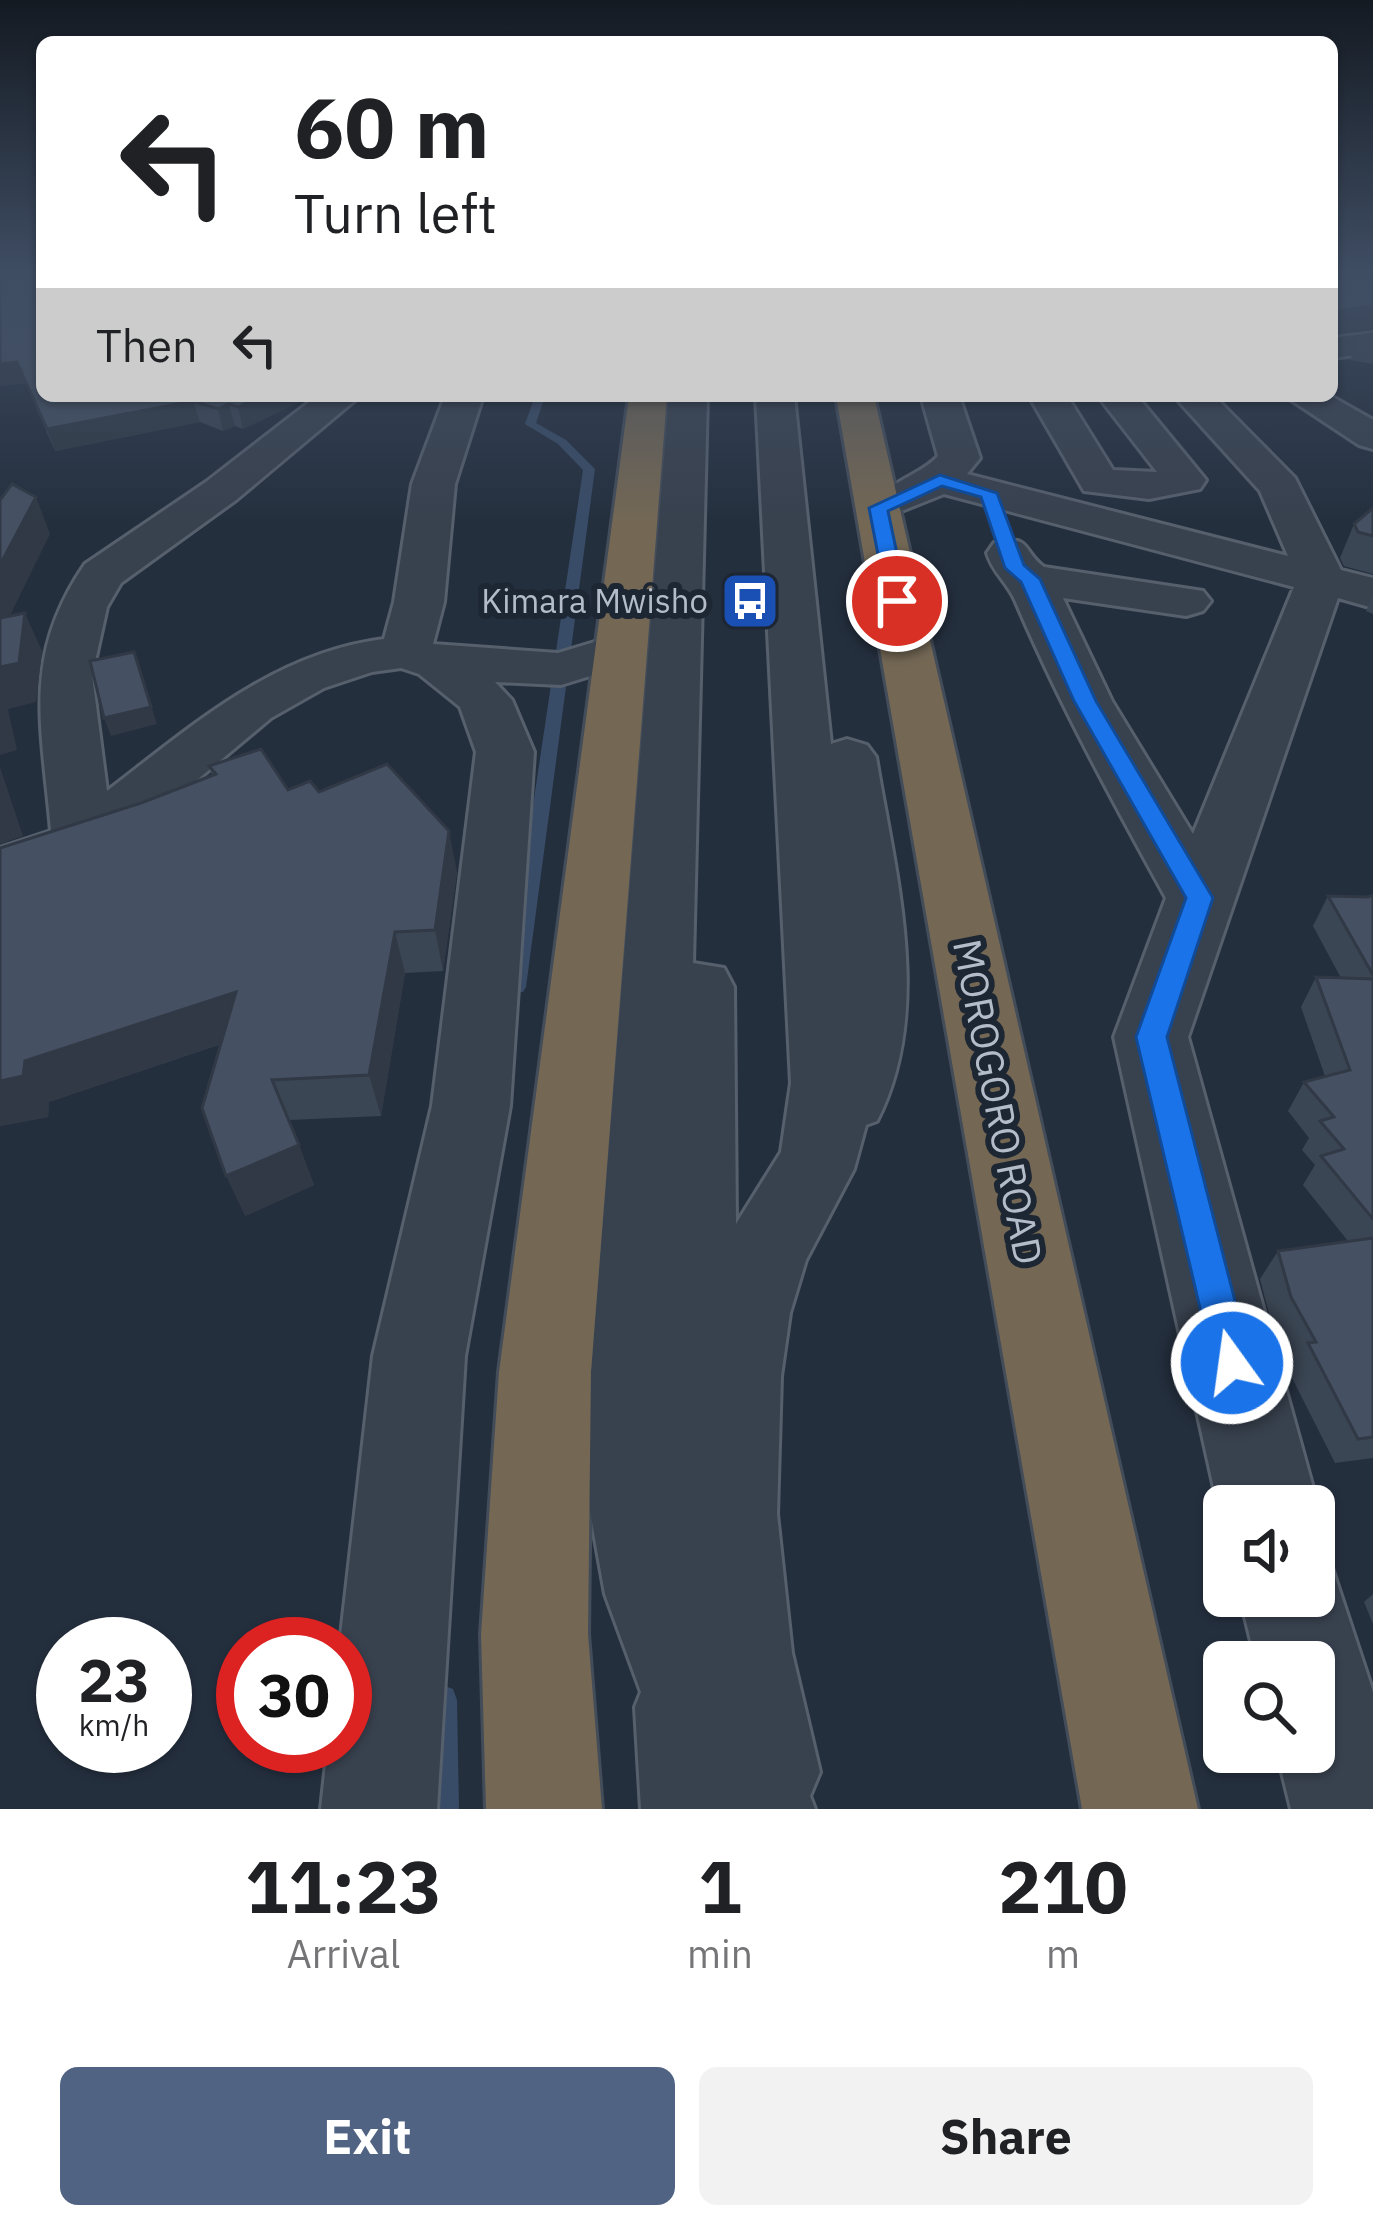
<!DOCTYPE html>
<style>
body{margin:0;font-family:"IBM Plex Sans",sans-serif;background:#f2f2f2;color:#202124;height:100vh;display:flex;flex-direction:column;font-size:45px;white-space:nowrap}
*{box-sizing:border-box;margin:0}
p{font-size:39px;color:#757577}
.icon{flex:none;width:66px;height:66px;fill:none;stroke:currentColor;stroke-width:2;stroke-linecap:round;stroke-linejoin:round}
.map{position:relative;height:1809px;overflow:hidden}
.side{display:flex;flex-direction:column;background:#fff;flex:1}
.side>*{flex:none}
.banner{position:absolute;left:36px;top:36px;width:1302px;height:366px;border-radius:18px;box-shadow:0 3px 9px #0004;background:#fff;color:#202124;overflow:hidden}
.controls{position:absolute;left:1203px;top:1485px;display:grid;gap:24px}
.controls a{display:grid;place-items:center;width:132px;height:132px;border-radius:18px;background:#fff;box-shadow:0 3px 9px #0004;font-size:60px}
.speed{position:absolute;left:36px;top:1617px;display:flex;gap:24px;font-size:60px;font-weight:700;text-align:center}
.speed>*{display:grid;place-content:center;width:156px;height:156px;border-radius:50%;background:#fff;box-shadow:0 3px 9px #0004;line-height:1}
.speed small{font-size:30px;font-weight:400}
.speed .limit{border:18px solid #d22;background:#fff;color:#111}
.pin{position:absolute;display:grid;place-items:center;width:102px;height:102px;color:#fff;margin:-51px;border:6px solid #fff;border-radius:50%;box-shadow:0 3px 12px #0007}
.me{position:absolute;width:132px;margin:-66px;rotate:346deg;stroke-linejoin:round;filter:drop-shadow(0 0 9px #0008)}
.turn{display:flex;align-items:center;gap:42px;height:252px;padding:0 60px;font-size:54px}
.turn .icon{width:156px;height:156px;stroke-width:2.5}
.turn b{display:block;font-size:84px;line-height:102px}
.then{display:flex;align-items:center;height:114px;padding:0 60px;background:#0003;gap:24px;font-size:45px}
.eta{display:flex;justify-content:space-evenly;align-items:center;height:204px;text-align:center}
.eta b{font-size:72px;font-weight:700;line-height:84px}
.button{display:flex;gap:24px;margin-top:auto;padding:24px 60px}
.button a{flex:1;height:138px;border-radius:18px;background:#506383;color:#fff;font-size:48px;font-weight:700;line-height:138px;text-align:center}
.button a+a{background:#f2f2f2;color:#202124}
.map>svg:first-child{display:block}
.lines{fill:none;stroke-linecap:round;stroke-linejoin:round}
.stream{fill:#394c67;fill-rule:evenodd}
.minor-casing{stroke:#565f6c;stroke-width:6}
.highway-casing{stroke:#434c59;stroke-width:6}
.minor{fill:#38414e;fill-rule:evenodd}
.highway{fill:#746855;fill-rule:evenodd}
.wall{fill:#3b4654}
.shaded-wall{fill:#303945}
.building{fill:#455162;stroke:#303945;stroke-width:3}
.route{fill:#1a73e8;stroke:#114b97;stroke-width:3}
.labels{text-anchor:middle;stroke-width:12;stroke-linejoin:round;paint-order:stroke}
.far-poi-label{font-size:33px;fill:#b4bcc9;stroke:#1d2633;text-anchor:end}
.street-label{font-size:39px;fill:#b4bcc9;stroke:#1d2633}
</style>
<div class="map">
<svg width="1373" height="1809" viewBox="0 0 1373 1809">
<rect width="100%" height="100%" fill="#242f3e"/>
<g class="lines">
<path class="stream" d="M535,396H545L536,423L566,440L595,469L526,987L523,992H509L506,987L583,470L558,444L525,424Z
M442,1685L453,1689L457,1700L459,1809H427V1700L431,1689Z"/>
<g class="minor-casing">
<path id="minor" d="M1373,333V353L1332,358V338Z
M317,396H360L236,500L121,583L107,607L92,675L107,791C192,726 273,653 384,639L394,602L412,484L445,396H483L455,484L444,602L433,644L558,653L621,634L639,639L647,650L639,661L561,685L495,682L512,700L534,752L510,1106L465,1356L437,1809H321L328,1746H345V1644H340L373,1356L432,1106L476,752L460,707L419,674L401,668L372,672L324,688L271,718L105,857L0,893V848L51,831C42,726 21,657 85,564L206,482Z
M669,396H707L693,963L724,968L734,987L736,1224L781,1152L791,1083L756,396H794L831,744L847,739L867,745L876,757C895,874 934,1009 877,1121L866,1125L854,1169L806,1260L790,1313L781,1376L777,1514L792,1653L820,1772L810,1796L815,1809H641L635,1707L641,1692L605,1594L583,1472Z
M921,396H959L980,458L967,474L1288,556L1260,491L1174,396H1214L1295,478L1341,570L1373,578V608L1338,598L1188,1037L1318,1506L1314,1515V1506H1224V1520L1218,1506L1114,1037L1166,898C1112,800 1059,703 1015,600C1007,582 993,573 987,553L994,543C1032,534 1021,550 1044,567L1203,591L1211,601L1203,611L1186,616L1063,598L1112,701L1193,834L1294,587L944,494L904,510L889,506L882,497C896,478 922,474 938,456Z
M1029,396H1067L1113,470L1157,472L1098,396H1137L1206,480L1200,489L1149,499L1084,491Z
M1285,396H1331L1373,420V449L1359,445Z
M1314,1553L1329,1559L1373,1692V1809H1291L1277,1752H1314V1662H1256L1240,1596H1314Z"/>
</g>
<g class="highway-casing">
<path id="highway" d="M629,396H667L591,1372L588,1634L602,1809H486L481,1634L499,1372Z
M836,396H874L1198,1809H1082Z"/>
</g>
<use href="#minor" class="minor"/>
<use href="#highway" class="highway"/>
</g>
<path class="wall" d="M0,270L312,396L243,429L235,426L223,431L200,422L55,451L25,383L0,386Z
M1373,333V364L1350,360L1359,336Z
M1373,508V574L1344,566L1340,558L1354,524Z
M1373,595V614L1366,611Z
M209,766L288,790L319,792L457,872L443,971L405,973L381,1116L289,1120L314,1185L245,1216L221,1044L49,1102L48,1117L0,1126V848L141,803L212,775Z
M1373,895V1458L1335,1463L1288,1370L1293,1364L1272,1325L1260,1279L1278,1251L1348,1241L1303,1185L1315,1165L1302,1150L1309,1138L1288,1111L1304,1082L1325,1076L1301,1007L1316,977L1341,978L1313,926L1328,896L1368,897Z
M1373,1594V1624L1364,1602Z"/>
<path class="shaded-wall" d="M1373,306L1372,329L1335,334L1337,311Z
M17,362L25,383L0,386V364Z
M262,396H312L243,429L238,407Z
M193,401L200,422L55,451L47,429Z
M229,404L235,426L223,431L218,409Z
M36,497L50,534L0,636V565Z
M25,613L42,651L36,702L8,709L17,750L0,755V667Z
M134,652L157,724L111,736L104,718Z
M0,767L23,836L0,844Z
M449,831L457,872L443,971L435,930Z
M395,932L405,973L381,1116L369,1075Z
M236,992L252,1033L49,1102L48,1117L0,1126V1081L25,1061Z
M299,1145L314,1185L245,1216L226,1176Z"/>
<path class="building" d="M0,270H42V396H262L238,407L229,404L218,409L193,401L47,429L17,362L0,364Z
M1332,270H1373V306L1337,311L1336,332L1332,331Z
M12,484L36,497L0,565V500Z
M1373,508V536L1358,532L1354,524Z
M25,613L19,663L0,667V618Z
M134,652L151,707L104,718L90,661Z
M261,749L288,790L310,781L319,792L387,764L449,831L435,930L395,932L369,1075L272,1080L299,1145L226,1176L202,1108L236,992L25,1061L23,1076L0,1081V848L141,803L216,774L209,766Z
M1373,895V975L1328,896L1368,897Z
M1316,977L1373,979V1219L1321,1156L1344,1149L1320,1121L1334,1117L1304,1082L1350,1070Z
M1373,1238V1437L1358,1439L1308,1343L1316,1342L1291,1297L1278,1251Z"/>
<linearGradient id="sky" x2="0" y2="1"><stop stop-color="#141a22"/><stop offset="0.52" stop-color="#3f4d63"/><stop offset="1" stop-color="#3f4d63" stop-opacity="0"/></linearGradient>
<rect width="1373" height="523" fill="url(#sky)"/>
<path class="route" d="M940,475L997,493L1024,565L1040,579L1096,701L1213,898L1167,1037L1251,1363L1245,1376L1232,1381L1218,1376L1213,1363L1136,1037L1186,898L1074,701L1021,582L1005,568L981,497L942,486L888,511L907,601L897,607L887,601L869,508Z"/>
<defs>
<g id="bus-square" transform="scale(3)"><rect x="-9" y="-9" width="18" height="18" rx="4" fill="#1a4fb4" stroke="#1d2633"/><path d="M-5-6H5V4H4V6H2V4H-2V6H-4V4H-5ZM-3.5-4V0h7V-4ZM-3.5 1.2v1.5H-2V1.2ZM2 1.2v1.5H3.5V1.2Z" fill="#fff"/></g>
</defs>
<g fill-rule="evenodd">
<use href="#bus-square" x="750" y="601"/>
</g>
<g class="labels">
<g class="far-poi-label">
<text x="708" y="613">Kimara Mwisho</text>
</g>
<g class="street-label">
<text transform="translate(998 1102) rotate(79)" y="14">MOROGORO ROAD</text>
</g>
</g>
</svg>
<div class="controls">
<a><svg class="icon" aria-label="sound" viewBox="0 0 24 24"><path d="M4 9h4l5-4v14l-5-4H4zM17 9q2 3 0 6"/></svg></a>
<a><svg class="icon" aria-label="search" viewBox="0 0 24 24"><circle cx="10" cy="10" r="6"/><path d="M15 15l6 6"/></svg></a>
</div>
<div class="speed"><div>23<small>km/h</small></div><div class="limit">30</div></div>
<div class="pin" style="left:897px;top:601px;background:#d93025"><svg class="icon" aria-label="arrive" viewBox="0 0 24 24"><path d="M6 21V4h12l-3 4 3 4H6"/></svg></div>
<svg class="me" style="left:1232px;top:1363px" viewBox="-20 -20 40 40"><circle r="17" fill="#1a73e8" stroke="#fff" stroke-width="3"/><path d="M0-11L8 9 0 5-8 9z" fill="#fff"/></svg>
<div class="banner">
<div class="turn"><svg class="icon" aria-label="left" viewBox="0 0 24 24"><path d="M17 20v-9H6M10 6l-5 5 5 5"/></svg><div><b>60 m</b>Turn left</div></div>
<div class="then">Then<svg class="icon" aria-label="left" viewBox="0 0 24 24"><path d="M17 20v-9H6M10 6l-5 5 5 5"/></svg></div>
</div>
</div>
<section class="side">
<div class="eta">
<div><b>11:23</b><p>Arrival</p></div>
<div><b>1</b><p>min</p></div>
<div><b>210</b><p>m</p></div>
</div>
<div class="button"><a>Exit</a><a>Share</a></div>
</section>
